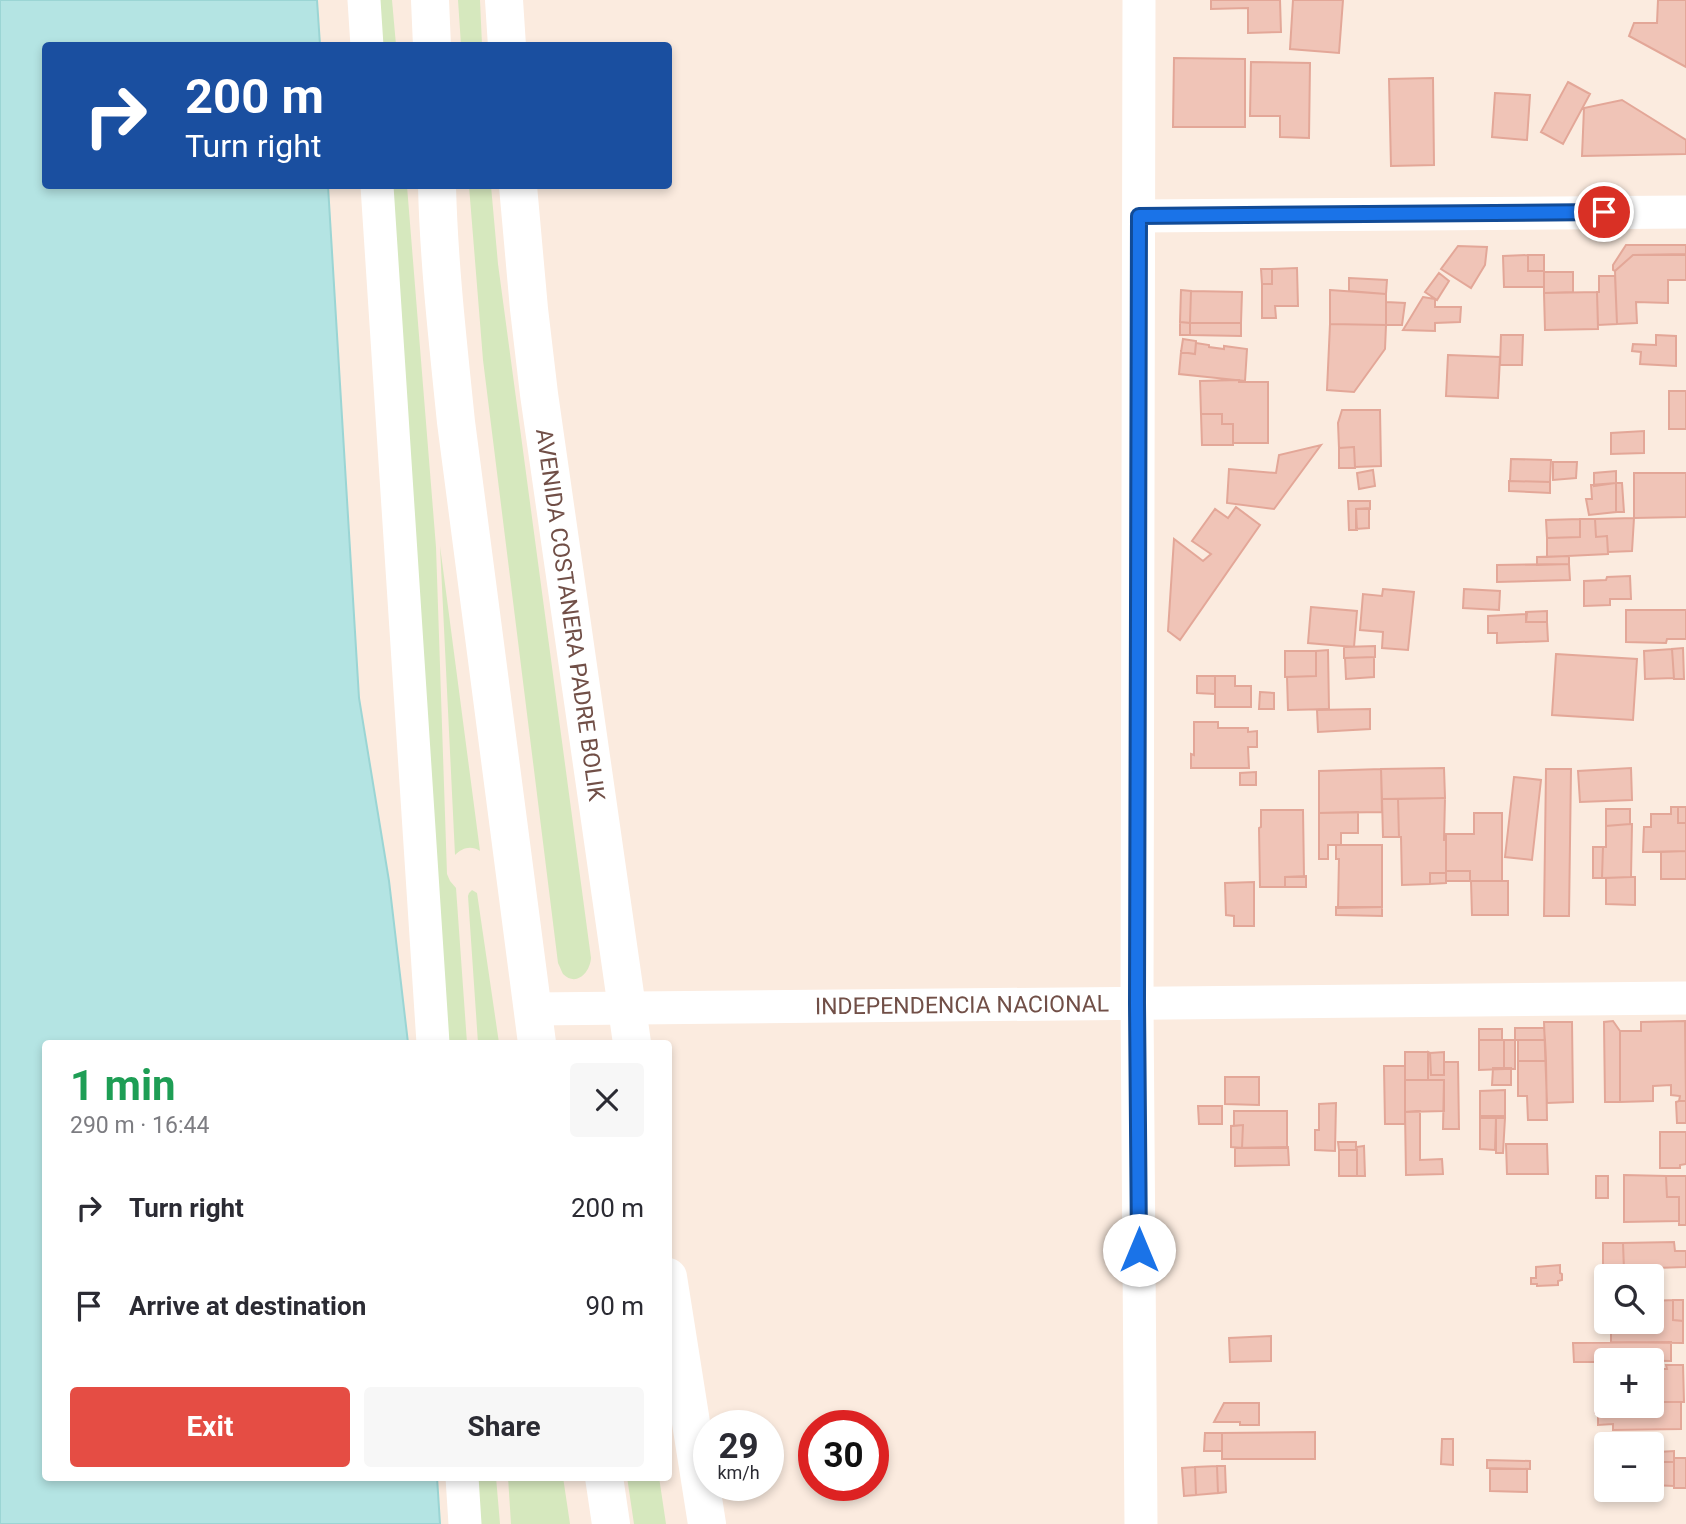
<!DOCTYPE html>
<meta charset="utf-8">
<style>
body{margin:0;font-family:Roboto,sans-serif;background:#f7f7f7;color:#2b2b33;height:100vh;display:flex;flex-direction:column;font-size:26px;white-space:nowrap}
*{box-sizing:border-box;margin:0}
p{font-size:23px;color:#7c7c81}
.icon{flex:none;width:38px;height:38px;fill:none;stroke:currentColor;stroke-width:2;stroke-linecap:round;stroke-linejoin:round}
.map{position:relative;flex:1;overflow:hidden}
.panel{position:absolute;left:42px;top:1040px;width:630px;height:441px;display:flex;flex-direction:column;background:#fff;border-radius:7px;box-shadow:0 4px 10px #0003}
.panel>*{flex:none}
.top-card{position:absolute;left:42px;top:42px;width:630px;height:147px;border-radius:7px;box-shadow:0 4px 10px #0003;background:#1a4fa0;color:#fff;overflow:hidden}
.tools{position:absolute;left:1594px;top:1264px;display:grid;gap:14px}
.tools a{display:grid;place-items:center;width:70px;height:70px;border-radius:7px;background:#fff;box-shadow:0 4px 10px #0003;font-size:35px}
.speed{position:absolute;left:693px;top:1410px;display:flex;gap:14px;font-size:35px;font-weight:700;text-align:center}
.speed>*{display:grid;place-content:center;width:91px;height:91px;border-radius:50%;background:#fff;box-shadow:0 4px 10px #0003;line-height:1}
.speed small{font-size:18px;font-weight:400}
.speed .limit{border:10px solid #d22;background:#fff;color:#111}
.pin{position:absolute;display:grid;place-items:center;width:60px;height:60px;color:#fff;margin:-30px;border:4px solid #fff;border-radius:50%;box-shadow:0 2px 7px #0007}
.me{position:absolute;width:77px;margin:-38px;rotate:0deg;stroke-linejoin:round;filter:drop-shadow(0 0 5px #0008)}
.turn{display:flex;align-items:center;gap:24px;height:147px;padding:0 28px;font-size:32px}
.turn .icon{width:91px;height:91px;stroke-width:2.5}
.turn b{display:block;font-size:49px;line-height:60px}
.round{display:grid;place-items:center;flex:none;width:74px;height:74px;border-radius:7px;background:#f7f7f7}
.overview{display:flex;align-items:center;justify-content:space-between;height:119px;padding:0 28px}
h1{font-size:42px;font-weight:700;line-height:52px;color:#1e9e55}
.button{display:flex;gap:14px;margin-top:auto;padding:14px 28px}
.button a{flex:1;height:80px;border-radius:7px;background:#e54d44;color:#fff;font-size:28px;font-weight:700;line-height:80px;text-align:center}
.button a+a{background:#f7f7f7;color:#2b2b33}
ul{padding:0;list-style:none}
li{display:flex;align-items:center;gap:21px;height:98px;padding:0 28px}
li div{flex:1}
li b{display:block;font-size:26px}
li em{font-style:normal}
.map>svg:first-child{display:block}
.green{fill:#d6e8be}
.water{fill:#b4e4e3;stroke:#9bd5d4;stroke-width:2}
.building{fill:#f0c4b7;stroke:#e3a798;stroke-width:2}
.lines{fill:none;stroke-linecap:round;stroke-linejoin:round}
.street{stroke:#fff;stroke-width:33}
.secondary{stroke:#fff;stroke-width:38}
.route-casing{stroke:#114b97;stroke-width:18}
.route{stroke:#1a73e8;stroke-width:12}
.labels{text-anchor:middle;stroke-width:6;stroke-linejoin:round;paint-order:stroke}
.street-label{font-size:23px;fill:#714f47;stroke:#fff0e4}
</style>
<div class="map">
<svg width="1686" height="1524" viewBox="0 0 1686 1524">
<rect width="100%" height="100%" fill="#fbebdf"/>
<path class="green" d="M368,0H392L396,45H371Z
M458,0H480L482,45H461Z
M380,186H407L436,547L447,874L450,881L456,888L467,1043H438Z
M469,186H491L498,264L591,958C590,973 576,987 563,974C562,972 559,965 558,963L483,360Z
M440,546L480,851C471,845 462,848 455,855Z
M472,890L477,893L499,1043H478L468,896L469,893Z
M467,1477H496L500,1524H470Z
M508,1477H563L570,1524H511Z
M627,1477H659L666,1524H634Z"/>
<path class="water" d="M0,0H317L320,45L46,46V186H328L359,698L389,881L408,1043H46V1477H437L440,1524H0Z"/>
<path class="building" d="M1211,0H1280L1281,32L1248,33V8L1211,9Z
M1293,0H1343L1339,53L1290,49Z
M1658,0H1686V67L1629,36L1634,23H1657Z
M1174,58L1245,59V127H1173Z
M1251,62L1310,63L1309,138L1280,137V116H1250Z
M1433,78L1434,165L1391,166L1389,79Z
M1568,82L1590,94L1563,144L1541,132Z
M1495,93L1530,95L1527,140L1492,137Z
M1622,100L1686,140V154L1582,156L1584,108Z
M1626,245H1686V254L1633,255L1615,271L1613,270V265Z
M1458,246L1487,247L1485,265L1471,288L1441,269Z
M1528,255H1544V271H1528Z
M1528,255V271H1544V287H1504L1503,256Z
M1633,255H1686V280H1668V303L1636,302L1637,323L1617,324L1615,271Z
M1297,268L1298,306H1275L1276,318H1262V284H1272V269Z
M1261,269H1272V284H1262Z
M1544,272H1573V292L1544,293Z
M1439,273L1449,281L1437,300L1425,292Z
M1599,276H1615L1617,324L1598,325L1597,292H1599Z
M1349,278L1387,280L1386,294L1349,291Z
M1181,290L1191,291L1190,323L1180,322Z
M1330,290L1386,294V325L1330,324Z
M1191,291L1242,292L1241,323H1190Z
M1597,292L1598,329L1545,330L1544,293Z
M1423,297L1435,299V307H1461L1460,322L1435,323V331L1403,330Z
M1386,302L1405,303L1402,325H1386Z
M1180,322L1190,323V335H1180Z
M1190,323H1241V336L1190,335Z
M1330,324L1386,325L1385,349L1354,392L1327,390Z
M1501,335H1523L1522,365H1500Z
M1656,335L1676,336V366L1640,364L1641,352L1632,351L1633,344L1656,345Z
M1183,339L1196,341L1195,354L1181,352Z
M1196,343L1209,345V347L1224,349V346L1247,349L1245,381L1179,374L1181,352L1195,354Z
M1448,355L1500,357L1498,398L1446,396Z
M1239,380V382H1268V443H1233V424H1222V414H1201L1200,381Z
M1669,391H1686V429H1669Z
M1342,410H1380L1381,466L1355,467L1354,447L1339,448L1338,423Z
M1201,414H1222V424H1233V445H1202Z
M1644,431V453L1611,454V433Z
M1321,445L1274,509L1227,503L1229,469L1276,473L1279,455Z
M1354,447L1355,468H1339V448Z
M1511,459L1551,460L1550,482L1510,481Z
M1553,462H1577L1576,478L1553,480Z
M1373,470L1375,486L1359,489L1357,473Z
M1616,471V483L1594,486V473Z
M1634,473H1686V517L1634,518Z
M1509,481L1550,482V493L1509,491Z
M1616,483V512L1589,515L1586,499H1592L1591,485Z
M1616,483H1622L1624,512H1616Z
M1348,501H1370V509H1356L1357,530H1349Z
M1236,507L1260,525L1180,640L1168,631L1174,539L1203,561L1211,554L1192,541L1215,509L1228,518Z
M1369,508V528L1356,529V509Z
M1634,518L1632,551L1608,552L1607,536L1596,537L1595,519Z
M1580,519H1595L1596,537L1607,536L1608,554L1547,557V538L1580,537Z
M1580,519V537L1547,538L1546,520Z
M1569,556V564L1537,565V557Z
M1569,564L1570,580L1497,582V565Z
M1630,576L1631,599H1610V605L1584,606V581L1606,580L1607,577Z
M1383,589L1414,592L1408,650L1382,648L1383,632L1360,630L1363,594L1382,596Z
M1464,589L1500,591L1499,610L1463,608Z
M1311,607L1357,611L1354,647L1308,643Z
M1626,610H1686V639H1667L1666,643L1626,642Z
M1547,611V622H1526V612Z
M1527,614L1526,622H1547L1548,641L1497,643V633H1488V616Z
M1375,646V657L1344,658V647Z
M1683,648L1684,679H1674L1672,649Z
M1672,649L1674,678L1645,679L1644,651Z
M1328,650L1329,709L1288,710L1287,677L1316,676V651Z
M1285,651H1316V676L1285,677Z
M1556,654L1637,659L1633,720L1552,715Z
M1374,657V677L1346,679L1345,658Z
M1197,676H1215V694L1197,693Z
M1215,676H1235V686H1251V707H1215Z
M1260,692L1274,693V709H1259Z
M1370,709V729L1318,732L1317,710Z
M1194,722H1218V728H1248V732L1257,731V747H1248L1249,768H1191V754L1194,755Z
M1444,768L1445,798L1382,799L1381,769Z
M1631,768L1632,800L1580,802L1578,771Z
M1381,769L1382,812L1319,813V771Z
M1546,769H1571L1569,916H1544Z
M1256,772V785H1240V773Z
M1514,777L1541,780L1532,860L1505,857Z
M1445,798L1444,840H1446V873H1430V884L1402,885L1401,837H1399L1398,799Z
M1382,799H1398L1399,837H1383Z
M1671,807H1678V823H1686V851L1643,852L1644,827H1651V814H1671Z
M1678,807H1686V823H1678Z
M1606,809H1630V824L1606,826Z
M1261,810H1303L1304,877H1285V887H1260L1259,828L1261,827Z
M1358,812V833H1341V845H1328V859H1319V813Z
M1474,813H1502V881H1470V871H1446V834H1474Z
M1630,824H1632L1631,877L1602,878L1603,847H1606V826Z
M1336,845H1382V907L1338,908L1339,859H1336Z
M1593,847H1603L1602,878H1593Z
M1686,851V879H1661V852Z
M1446,871H1470V881H1446Z
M1430,873H1446V883L1430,884Z
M1306,876V887H1285V877Z
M1631,877H1635V905L1606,904V878Z
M1471,881H1508V915H1472Z
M1254,882V926H1234V916L1226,915L1225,883Z
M1336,907H1382V916L1336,915Z
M1613,1021L1620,1031V1102H1605L1604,1022Z
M1685,1021L1686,1101H1679L1680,1096L1671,1095V1085L1653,1086V1101L1620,1102V1031H1641V1022Z
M1544,1022H1572L1573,1102L1547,1103Z
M1515,1028H1544L1545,1040H1515Z
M1479,1029H1502V1040H1479Z
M1479,1040H1504V1069L1479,1070Z
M1504,1040H1515V1069H1504Z
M1518,1040H1545L1546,1061H1518Z
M1405,1052H1428V1080H1405Z
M1428,1052L1430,1053L1431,1075H1444V1062H1458L1459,1129H1443L1444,1080H1428Z
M1444,1052V1075H1431L1430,1053Z
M1518,1061H1546L1547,1120H1528L1527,1096H1518Z
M1384,1066H1405V1124H1385Z
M1493,1068H1511V1085H1492Z
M1225,1077H1259V1105L1225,1104Z
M1405,1080H1444V1111L1405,1112Z
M1505,1090V1116H1480V1091Z
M1679,1101H1686V1123H1677L1676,1102Z
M1336,1103L1335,1151L1315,1150V1130H1319V1104Z
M1198,1106H1222V1124H1199Z
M1234,1111H1287V1148H1242L1243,1125L1234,1126Z
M1420,1111V1160L1442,1159L1443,1174L1406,1175L1405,1112Z
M1480,1118H1496L1495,1150L1480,1149Z
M1496,1118H1505L1503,1153H1496Z
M1243,1125L1242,1148L1231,1147V1126Z
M1660,1132H1686V1164L1680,1165V1168H1660Z
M1338,1142H1356V1150H1339Z
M1506,1144H1547L1548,1174H1507Z
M1364,1146L1365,1176H1357V1150L1356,1147Z
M1288,1147L1289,1165L1235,1166V1148Z
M1339,1150H1357V1176H1339Z
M1624,1175L1666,1176L1667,1197H1679V1221L1624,1222Z
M1596,1176H1608V1198H1596Z
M1666,1176H1686V1225H1679V1197H1667Z
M1674,1242L1675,1251H1686V1267L1624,1269L1623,1243Z
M1603,1243H1623L1624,1271H1603Z
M1560,1265V1273L1562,1274V1280L1558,1281V1285L1537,1286V1284H1531V1278H1536V1267Z
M1673,1300H1683V1321L1673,1320Z
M1673,1300V1320L1683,1321V1343L1611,1342V1321H1652V1301Z
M1271,1336V1361L1230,1362L1229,1338Z
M1671,1342V1361L1606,1360V1362H1574L1573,1343Z
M1666,1365H1683L1684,1402H1652V1389H1661L1662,1369H1667Z
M1652,1402H1681V1429L1613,1430V1424L1598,1425V1413H1610V1405H1652Z
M1224,1403H1259V1425H1240V1422H1214Z
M1595,1403H1606V1405H1610V1413H1595Z
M1315,1432V1459H1222V1433Z
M1205,1433H1222V1451H1204Z
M1442,1439H1453V1465L1441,1464Z
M1674,1451V1462H1658V1452Z
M1652,1455H1658V1462H1674V1486L1652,1485Z
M1674,1458H1686V1488H1674Z
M1487,1460L1530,1461V1469L1487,1468Z
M1217,1466H1225L1226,1492L1218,1493Z
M1217,1466L1218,1493L1196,1495L1195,1467Z
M1195,1467L1196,1495L1184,1496L1182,1468Z
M1490,1469H1527V1492L1490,1491Z"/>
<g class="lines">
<g class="street">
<path d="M364,0L367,46"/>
<path d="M1139,0L1137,1003L1141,1524"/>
<path d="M377,186L433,1043"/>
<path d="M1139,216L1686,212"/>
<path id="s1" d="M532,1009L1686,998"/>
<path d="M462,1477L465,1524"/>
</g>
<g class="secondary">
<path d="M430,0L432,46"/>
<path d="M504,0L507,46"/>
<path d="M437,186C439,265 448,343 456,422L537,1043"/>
<path id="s2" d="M518,186L529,309L539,394L632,1043"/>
<path d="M668,1277L707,1524"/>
<path d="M604,1477L611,1524"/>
</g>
</g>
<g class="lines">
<g class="route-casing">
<path id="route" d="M1139,1250L1137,1003L1139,216L1604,212"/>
</g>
<use href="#route" class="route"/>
</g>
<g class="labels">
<g class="street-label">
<text dy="8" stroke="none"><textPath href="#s2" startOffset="432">AVENIDA COSTANERA PADRE BOLIK</textPath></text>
<text dy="8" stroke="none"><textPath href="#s1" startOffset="430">INDEPENDENCIA NACIONAL</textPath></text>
</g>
</g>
</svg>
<div class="tools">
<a><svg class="icon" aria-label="search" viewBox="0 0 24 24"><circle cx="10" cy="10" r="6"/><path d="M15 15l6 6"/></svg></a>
<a>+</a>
<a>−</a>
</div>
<div class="speed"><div>29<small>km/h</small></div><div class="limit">30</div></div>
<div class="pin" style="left:1604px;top:212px;background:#d93025"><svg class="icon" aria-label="arrive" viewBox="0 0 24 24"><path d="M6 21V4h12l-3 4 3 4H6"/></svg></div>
<svg class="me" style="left:1139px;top:1250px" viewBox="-20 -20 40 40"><circle r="19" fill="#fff"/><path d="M0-13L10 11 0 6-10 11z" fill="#1a73e8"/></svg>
<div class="top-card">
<div class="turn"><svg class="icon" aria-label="right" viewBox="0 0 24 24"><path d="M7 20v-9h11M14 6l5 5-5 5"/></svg><div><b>200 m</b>Turn right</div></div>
</div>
<section class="panel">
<div class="overview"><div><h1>1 min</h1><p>290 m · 16:44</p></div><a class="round"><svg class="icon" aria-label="close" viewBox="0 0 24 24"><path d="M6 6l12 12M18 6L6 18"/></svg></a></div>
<ul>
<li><svg class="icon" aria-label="right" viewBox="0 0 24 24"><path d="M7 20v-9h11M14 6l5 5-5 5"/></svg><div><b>Turn right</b></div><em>200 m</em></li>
<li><svg class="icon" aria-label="arrive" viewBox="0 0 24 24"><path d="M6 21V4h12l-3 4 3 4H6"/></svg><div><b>Arrive at destination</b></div><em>90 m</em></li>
</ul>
<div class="button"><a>Exit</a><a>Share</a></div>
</section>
</div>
